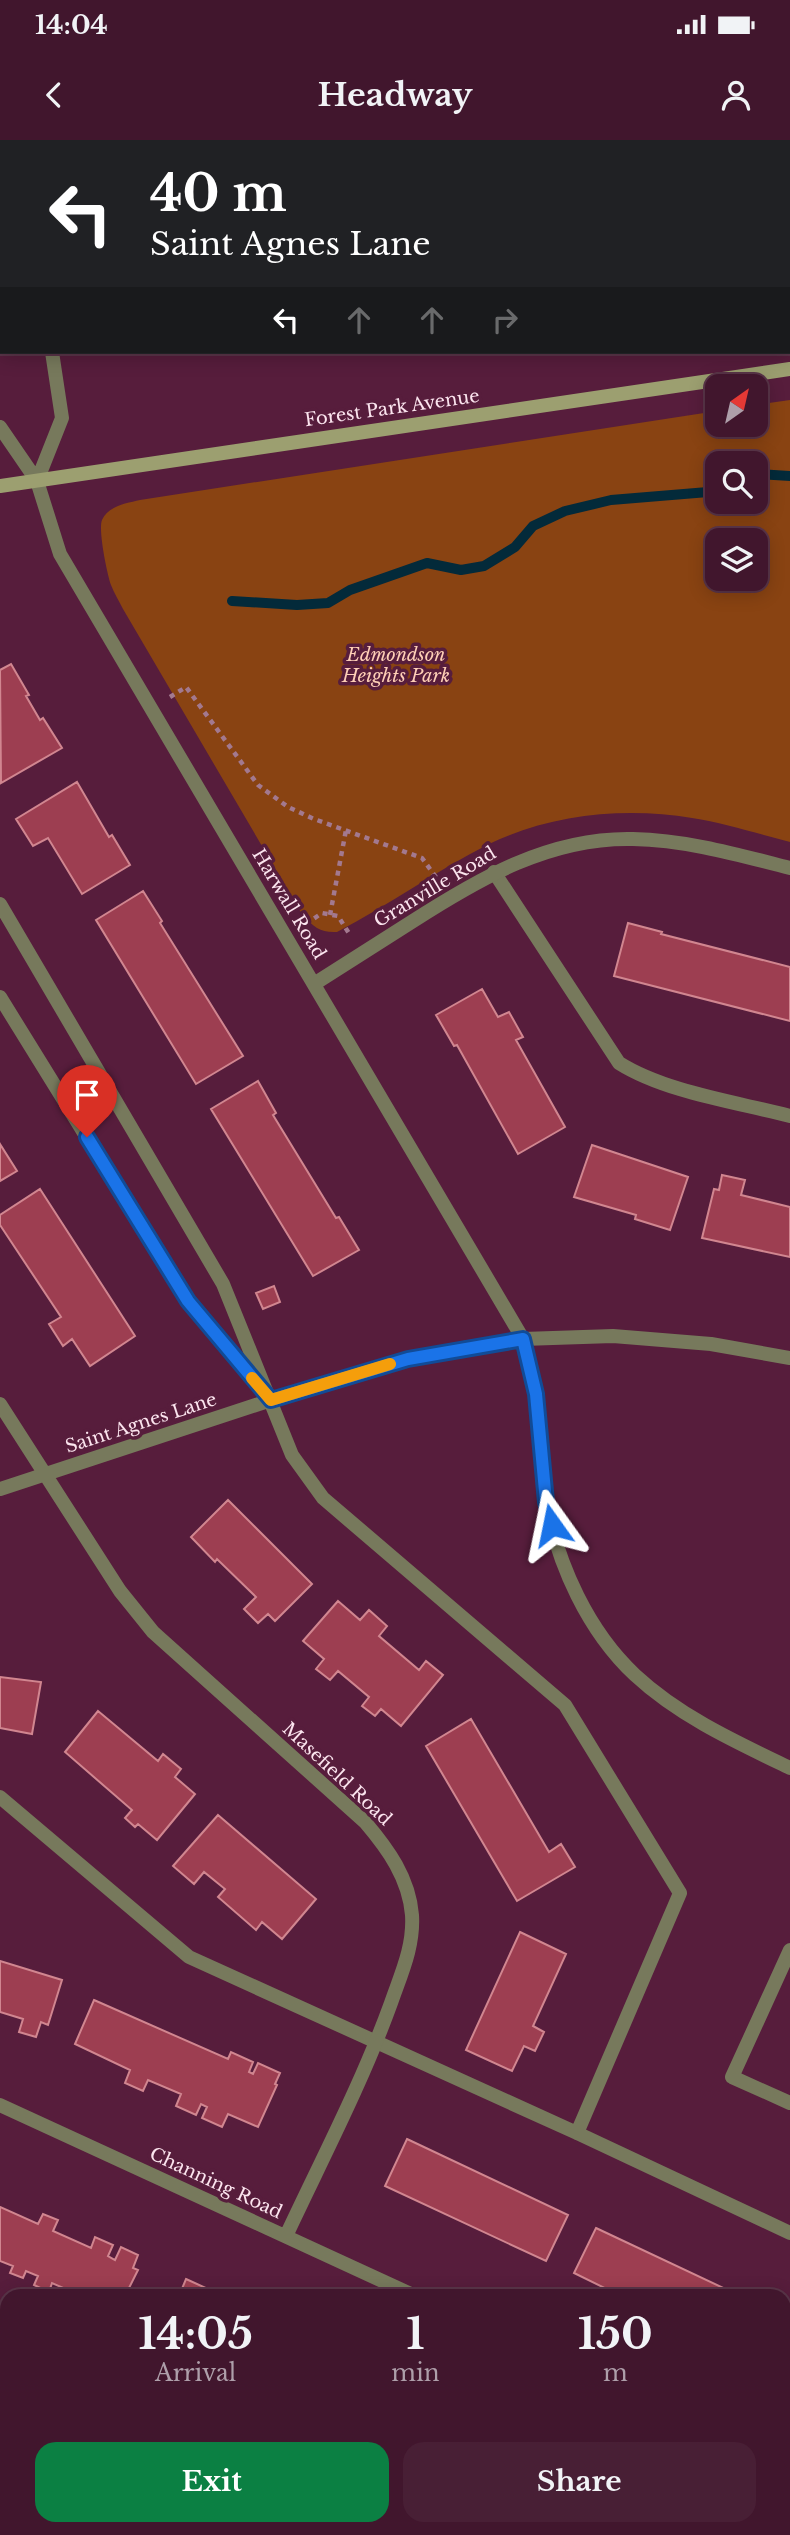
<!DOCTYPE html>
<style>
body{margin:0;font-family:"Libre Baskerville",serif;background:#481f35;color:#f1f3f6;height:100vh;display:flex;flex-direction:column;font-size:26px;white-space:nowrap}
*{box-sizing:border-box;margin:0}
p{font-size:23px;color:#ae9faa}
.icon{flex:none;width:38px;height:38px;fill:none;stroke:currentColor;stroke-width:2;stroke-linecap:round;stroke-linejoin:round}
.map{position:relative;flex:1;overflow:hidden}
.side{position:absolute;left:0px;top:2149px;width:791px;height:247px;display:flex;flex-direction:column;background:#41162d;border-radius:21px 21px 0 0;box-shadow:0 4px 18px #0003,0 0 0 2px #5a3549}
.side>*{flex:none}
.top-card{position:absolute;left:0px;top:0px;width:791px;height:214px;box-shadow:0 4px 18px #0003,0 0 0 2px #5a3549;background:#202124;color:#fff;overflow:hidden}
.needle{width:46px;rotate:34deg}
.buttons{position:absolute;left:705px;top:234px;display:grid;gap:14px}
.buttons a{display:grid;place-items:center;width:63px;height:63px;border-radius:14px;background:#41162d;box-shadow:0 4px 18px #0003,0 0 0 2px #5a3549;font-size:35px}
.pin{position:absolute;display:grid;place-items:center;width:60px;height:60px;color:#fff;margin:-72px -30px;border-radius:50% 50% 50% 0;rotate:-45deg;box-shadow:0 0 7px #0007}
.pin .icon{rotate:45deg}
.me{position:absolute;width:77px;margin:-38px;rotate:348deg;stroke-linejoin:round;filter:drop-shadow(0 0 5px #0008)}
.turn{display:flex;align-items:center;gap:24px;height:147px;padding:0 35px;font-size:32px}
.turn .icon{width:91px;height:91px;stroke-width:2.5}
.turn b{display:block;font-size:49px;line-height:60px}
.lanes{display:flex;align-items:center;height:66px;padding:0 35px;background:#0003;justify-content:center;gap:35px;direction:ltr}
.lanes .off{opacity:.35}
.eta{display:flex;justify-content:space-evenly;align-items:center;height:119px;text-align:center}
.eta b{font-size:42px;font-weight:700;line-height:49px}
.primary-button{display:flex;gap:14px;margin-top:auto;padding:14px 35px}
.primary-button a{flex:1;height:80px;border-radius:21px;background:#0b8043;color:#fff;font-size:28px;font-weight:700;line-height:80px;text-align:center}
.primary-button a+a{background:#481f35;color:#f1f3f6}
.status{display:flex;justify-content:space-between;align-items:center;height:49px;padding:0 35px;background:#41162d;direction:ltr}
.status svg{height:19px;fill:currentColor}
header{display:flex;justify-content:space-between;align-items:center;height:91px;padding:0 35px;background:#41162d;font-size:32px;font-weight:700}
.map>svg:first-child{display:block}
.green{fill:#894312;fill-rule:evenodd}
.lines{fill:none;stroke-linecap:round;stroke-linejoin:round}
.stream{stroke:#032a3a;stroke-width:10}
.building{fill:#9d3e51;stroke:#d18690;stroke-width:2}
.path{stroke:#a3798f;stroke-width:4.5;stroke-dasharray:5 5;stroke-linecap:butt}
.lane{stroke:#77795c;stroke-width:14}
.street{stroke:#77795c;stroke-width:14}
.secondary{stroke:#9c9f70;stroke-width:14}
.route-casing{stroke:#114b97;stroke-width:18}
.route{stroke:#1a73e8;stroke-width:12}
.slow{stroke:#f59e0b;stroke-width:12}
.labels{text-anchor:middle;stroke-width:7;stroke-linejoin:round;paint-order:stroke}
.street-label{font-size:18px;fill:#fbe4ee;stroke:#571d3c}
.park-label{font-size:18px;font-style:italic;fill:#fecfb6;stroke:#571d3c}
</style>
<div class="status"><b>14:04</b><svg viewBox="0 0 49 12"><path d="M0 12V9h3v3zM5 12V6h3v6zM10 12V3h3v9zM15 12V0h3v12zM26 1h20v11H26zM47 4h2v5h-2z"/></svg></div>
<header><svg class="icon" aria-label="back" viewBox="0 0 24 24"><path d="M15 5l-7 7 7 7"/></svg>Headway<svg class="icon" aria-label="person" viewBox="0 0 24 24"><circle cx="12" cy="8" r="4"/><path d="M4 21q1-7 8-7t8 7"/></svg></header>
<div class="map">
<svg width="790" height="2395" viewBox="0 0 790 2395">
<rect width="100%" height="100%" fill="#571d3c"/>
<path class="green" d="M790,260V702C758,694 725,683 692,678C625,667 551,674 489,704C437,730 389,765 337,792C321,793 314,787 303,776L123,469C119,461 114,453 111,445C107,433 98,390 102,380C108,366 127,363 140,360L717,271L718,285H756V265ZM718,324H756V362H718ZM718,401H756V439H718Z"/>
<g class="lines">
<path class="stream" d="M756,334L790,336
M232,461L297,465L328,463L350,450L427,423L461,430L484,426L515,407L533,386L565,371L611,360L708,352L718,348"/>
</g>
<path class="building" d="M114,0H165L166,2H114Z
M11,524L29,555L26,556L40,580L43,578L62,608L1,643L0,530Z
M77,642L109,697L112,695L130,725L82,754L48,698L33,706L16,679Z
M143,751L162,781L160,783L243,916L196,944L96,780Z
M628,783L662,792L661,794L790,827V881L614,836Z
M482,849L498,877L509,872L523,897L516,900L565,987L518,1014L457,905L454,906L436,875Z
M258,941L276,973L273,975L336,1078L339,1077L359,1110L313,1136L211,969Z
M0,1004L17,1031L0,1041Z
M592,1005L688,1037L670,1090L635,1079L636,1075L574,1057Z
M722,1035L745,1040L741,1055L790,1067V1117L702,1098L714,1049L719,1050Z
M40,1049L135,1196L90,1226L72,1199L63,1206L49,1184L61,1177L0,1085V1075Z
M274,1146L280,1162L263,1169L256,1153Z
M228,1360L312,1444L275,1481L268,1474L258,1483L244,1469L256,1457L217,1419L215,1422L191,1397Z
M338,1461L360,1480L369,1470L387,1486L379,1496L419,1530L426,1521L443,1535L401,1586L381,1569L375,1576L362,1566L369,1557L338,1531L330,1540L316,1529L324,1519L303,1501Z
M0,1537L41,1542L32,1594L0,1588Z
M98,1571L158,1621L163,1614L181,1629L175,1637L195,1654L157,1700L138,1684L135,1687L125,1678L132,1670L65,1612Z
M471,1579L549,1712L561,1704L575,1727L517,1761L426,1606Z
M218,1675L316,1759L282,1799L262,1782L256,1790L218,1757L225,1749L204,1732L194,1744L173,1726Z
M520,1792L566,1814L533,1886L544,1892L535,1911L524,1906L512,1931L466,1910Z
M0,1821L62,1840L48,1885L41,1882L36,1897L19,1892L23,1879L0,1872Z
M94,1860L228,1919L231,1912L253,1922L249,1932L253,1934L258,1923L280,1933L275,1944L277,1945L258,1987L228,1974L222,1987L202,1978L207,1967L201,1964L196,1975L176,1966L181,1954L148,1940L143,1951L125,1943L130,1930L75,1904Z
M407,1999L568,2075L546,2121L385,2046Z
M0,2067L38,2084L43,2074L58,2080L53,2091L91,2108L95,2097L113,2105L108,2116L115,2120L121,2107L138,2115L133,2128L138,2130L125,2156H66L68,2150L52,2143L49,2152L34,2145L38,2136L26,2131L23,2138L10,2133L13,2126L0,2121Z
M596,2088L734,2153L732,2156H621L574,2133Z
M186,2139L208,2149L205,2156H179Z
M784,2165L790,2169V2236L784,2231Z
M0,2293L7,2296V2350L0,2347Z
M73,2389H208L221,2395H103L95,2390L93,2395H73L71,2394Z
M557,2389H642L639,2395H590L577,2389L574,2395H556Z"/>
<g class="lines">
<path class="path" d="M170,557L186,547L258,645L288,667L314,679L422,718L438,740
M330,775L346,690
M306,784L322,773L338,776L350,795"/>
<path class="lane" d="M242,0V2
M512,2L523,0
M494,732L619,923C665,952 736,962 790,976
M0,764L223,1144L292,1315L323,1358L565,1565L680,1753L577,1993
M0,857L188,1161L261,1249
M523,1199C527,1218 533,1237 536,1256C541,1291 540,1328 546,1362C558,1425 588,1491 635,1535C679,1576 736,1602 790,1628
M0,1657L189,1817L577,1993L790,2093
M790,1810L732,1937L790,1963
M0,2202L7,2205
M784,2383L790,2380
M403,2389L417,2395
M759,2395L772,2389"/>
<path class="street" d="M21,0V2
M0,287L37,341L60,414L523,1199
M37,341L62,278L52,212
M314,844C347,823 380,802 413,781C480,738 550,697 633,699C687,700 739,715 790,728
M0,1264L120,1451L153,1492L365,1682C388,1709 409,1738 412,1775C414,1807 401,1834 391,1863C362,1943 322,2019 286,2096
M0,1349L271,1260L408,1219L464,1208L523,1199L613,1196L711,1204L790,1218
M0,1965L415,2156
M784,2343L790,2350"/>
<path class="secondary" d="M0,346L790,229"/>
</g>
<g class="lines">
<g class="route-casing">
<path id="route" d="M87,997L188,1161L271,1260L408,1219L523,1199L536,1254L546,1362L552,1385"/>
</g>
<use href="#route" class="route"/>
<path class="slow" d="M252,1238L271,1260L390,1224"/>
</g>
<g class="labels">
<g class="street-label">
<text transform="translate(392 268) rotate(-8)" y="6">Forest Park Avenue</text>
<text transform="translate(435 747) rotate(-31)" y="6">Granville Road</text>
<text transform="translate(289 764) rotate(59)" y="6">Harwall Road</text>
<text transform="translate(141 1283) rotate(-18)" y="6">Saint Agnes Lane</text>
<text transform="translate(337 1634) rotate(43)" y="6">Masefield Road</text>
<text transform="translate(216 2043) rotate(25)" y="6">Channing Road</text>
</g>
<g class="park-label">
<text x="396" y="521">Edmondson<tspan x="396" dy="21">Heights Park</tspan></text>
</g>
</g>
</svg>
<div class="buttons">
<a><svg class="needle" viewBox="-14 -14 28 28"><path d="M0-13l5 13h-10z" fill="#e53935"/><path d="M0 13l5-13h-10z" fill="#ae9faa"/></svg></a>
<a><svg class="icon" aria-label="search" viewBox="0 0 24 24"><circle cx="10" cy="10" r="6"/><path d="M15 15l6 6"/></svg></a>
<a><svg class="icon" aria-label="layers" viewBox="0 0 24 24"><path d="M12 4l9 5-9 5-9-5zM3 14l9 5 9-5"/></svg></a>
</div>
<div class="pin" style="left:87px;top:997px;background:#d93025"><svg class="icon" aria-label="arrive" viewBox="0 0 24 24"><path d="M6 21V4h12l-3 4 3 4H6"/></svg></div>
<svg class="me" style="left:552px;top:1385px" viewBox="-20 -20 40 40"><path d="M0-17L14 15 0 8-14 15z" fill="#1a73e8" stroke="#fff" stroke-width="4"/></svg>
<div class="top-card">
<div class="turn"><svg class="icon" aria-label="left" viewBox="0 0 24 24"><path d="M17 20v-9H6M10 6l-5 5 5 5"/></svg><div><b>40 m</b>Saint Agnes Lane</div></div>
<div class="lanes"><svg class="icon" aria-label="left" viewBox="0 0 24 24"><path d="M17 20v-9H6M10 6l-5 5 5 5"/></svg><svg class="icon off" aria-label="ahead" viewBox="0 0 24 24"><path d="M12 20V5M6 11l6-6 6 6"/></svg><svg class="icon off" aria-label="ahead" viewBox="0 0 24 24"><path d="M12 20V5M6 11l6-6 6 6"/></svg><svg class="icon off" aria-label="right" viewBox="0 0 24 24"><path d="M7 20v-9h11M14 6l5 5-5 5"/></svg></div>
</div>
<section class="side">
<div class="eta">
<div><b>14:05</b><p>Arrival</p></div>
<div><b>1</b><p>min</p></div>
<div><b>150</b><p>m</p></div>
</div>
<div class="primary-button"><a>Exit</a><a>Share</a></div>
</section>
</div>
